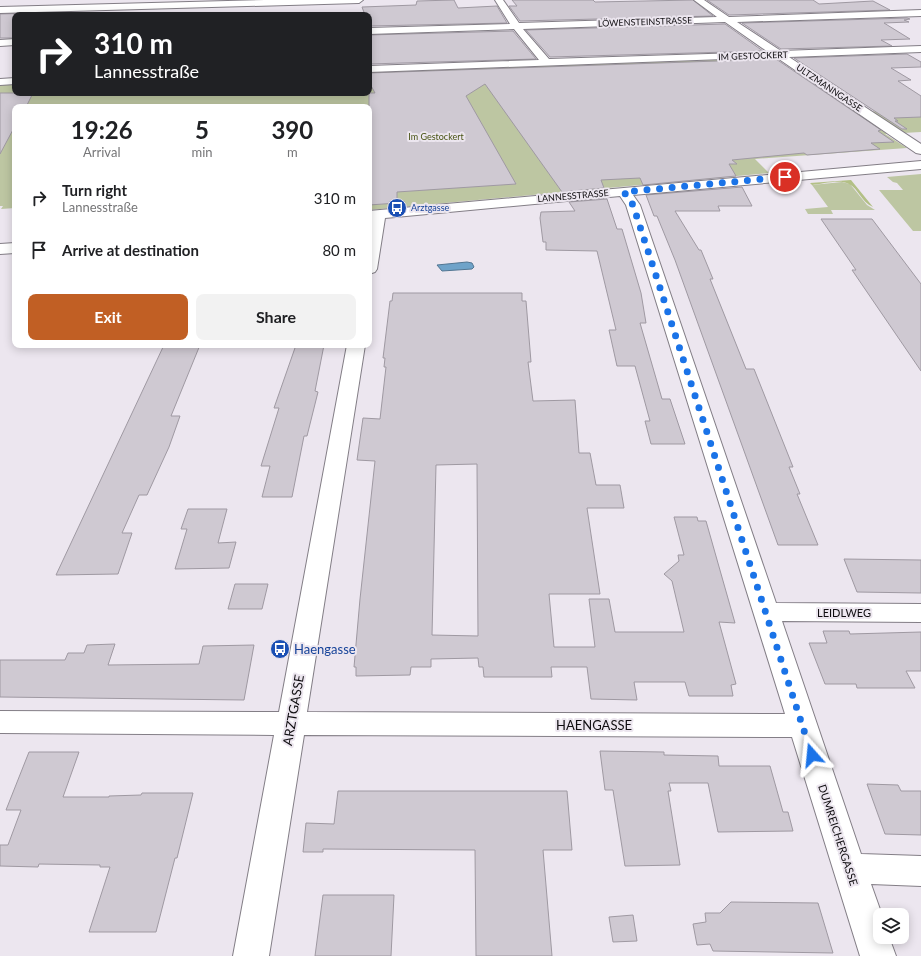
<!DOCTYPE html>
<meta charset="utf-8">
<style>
body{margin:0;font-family:Lato,sans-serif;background:#f2f2f2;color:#202124;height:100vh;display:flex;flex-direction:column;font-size:15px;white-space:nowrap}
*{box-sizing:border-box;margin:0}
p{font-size:13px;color:#757577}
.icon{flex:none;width:22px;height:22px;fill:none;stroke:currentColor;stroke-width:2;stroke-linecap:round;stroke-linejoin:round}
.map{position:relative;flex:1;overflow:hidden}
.drawer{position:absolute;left:12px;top:104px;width:360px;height:244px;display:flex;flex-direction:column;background:#fff;border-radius:8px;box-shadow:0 2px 10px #0003}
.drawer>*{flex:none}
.banner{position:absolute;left:12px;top:12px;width:360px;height:84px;border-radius:8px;box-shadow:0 2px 10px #0003;background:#202124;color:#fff;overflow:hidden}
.tools{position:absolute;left:873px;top:908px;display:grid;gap:8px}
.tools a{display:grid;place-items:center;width:36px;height:36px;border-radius:8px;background:#fff;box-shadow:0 2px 10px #0003;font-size:20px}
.pin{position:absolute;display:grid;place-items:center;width:34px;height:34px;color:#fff;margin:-17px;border:2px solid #fff;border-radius:50%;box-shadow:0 1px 4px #0007}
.me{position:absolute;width:44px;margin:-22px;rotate:342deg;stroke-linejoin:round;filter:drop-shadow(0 0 3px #0008)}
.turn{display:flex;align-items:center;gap:14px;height:84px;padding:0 16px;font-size:18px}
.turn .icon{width:52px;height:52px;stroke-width:2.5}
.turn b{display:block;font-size:28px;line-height:34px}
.eta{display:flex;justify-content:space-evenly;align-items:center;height:68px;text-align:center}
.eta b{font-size:24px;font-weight:700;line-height:28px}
.button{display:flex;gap:8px;margin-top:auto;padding:8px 16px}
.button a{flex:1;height:46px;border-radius:8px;background:#c15f24;color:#fff;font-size:16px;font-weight:700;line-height:46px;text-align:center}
.button a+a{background:#f2f2f2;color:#202124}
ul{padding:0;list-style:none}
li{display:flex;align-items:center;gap:12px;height:52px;padding:0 16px}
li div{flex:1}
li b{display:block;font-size:15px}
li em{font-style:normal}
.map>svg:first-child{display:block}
.green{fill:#bdc6a2}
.forest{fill:#b3c086}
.water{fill:#6fa3c9;stroke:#527692}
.building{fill:#cfc9d2;stroke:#9f99a2;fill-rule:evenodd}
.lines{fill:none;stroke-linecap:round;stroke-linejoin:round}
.minor-casing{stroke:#837e86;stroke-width:2}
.minor{fill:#fff;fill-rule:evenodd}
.route{stroke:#1a73e8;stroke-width:7;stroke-dasharray:0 12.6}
.labels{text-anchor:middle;stroke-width:4;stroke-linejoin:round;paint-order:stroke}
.far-street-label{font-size:9px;fill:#100e11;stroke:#ece6ef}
.far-park-label{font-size:9px;fill:#485313;stroke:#ece6ef}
.far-transit-label{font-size:9px;fill:#164399;stroke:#ece6ef;text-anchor:start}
.street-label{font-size:11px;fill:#100e11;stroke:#ece6ef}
.near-transit-label{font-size:13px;fill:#164399;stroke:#ece6ef;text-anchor:start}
.near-street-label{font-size:13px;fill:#100e11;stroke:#ece6ef}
</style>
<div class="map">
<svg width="921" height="956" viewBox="0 0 921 956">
<rect width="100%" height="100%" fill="#ece6ef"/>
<path class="green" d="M771,58L853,112L921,110V132L885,134L907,148L755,159L769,173L369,210V107H15V208L1,209L3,206H0V85L15,84V93H369V72Z
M921,174V231H913L879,190H903L897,183L893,182L887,177Z
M842,182L850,184L867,205L875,210H831L833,214H808L805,209L828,207L812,185Z"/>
<path class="forest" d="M851,180L873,207C861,202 859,189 849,184C840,179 822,184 812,185L810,183Z"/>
<path class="water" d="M467,262L472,263L474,267L472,269L442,271L437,265Z"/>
<path class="building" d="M454,0L458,8L497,6L507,23L369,26V15H365L362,7L416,5L417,1Z
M512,0H593L595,2L693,0L713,16L520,21L509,6H517Z
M707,0H813L819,4L873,1L890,10L729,15Z
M37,13L36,15H15V38H0V14Z
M907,18L910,19L904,20L909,22L884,23L910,39L881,40L892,46L781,49L742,23Z
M725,24L763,51L550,57L526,30Z
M513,31L536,59L369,64V35Z
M907,54L921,62V67L891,68L911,80L898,81L921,96V117L894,118L898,121H895L907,129H902L794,58Z
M776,59L881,130L878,131L894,142L871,143L880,149L807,155L804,153L732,160L737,164H729L736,176L643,185L640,178L601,180L604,188L562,192L485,84L466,96L516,184L397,192V203L369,205V93H375L369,82V73Z
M0,93H33L26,107H15V126L0,154Z
M742,187L752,206H718L720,211H675L699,250H701L713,279H710L746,369H754L793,467H789L800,494H797L818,545H778L675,260L657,216H654L646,195Z
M607,199L617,229H622L641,293L646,323H640L662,399H670L685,444H651L645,421H650L635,366H617L609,330H616L597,251L546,250V242H543L540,218L541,212L575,211L569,202Z
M821,219H872L921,284V371L852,270H856Z
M393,293H522V301H526L531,362H528L533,401L575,400L579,453H590L596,485H620L624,508H587L600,594H549L554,647H595L589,599H609L615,632H684L672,581L664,574L679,561L678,555H684L674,517H697L698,521H706L735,623L719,622L736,684L731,685L733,696H689L685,682H634L637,700L591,699L587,667H551L552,677H484L483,667H479L478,658L431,659V667H411L410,675L356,676V667H354L360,599L375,461L357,460L363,418L380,419L386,367H384L385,358H383L390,301H392ZM477,464L478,636L432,635L436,465Z
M164,345H200L171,416H180L169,447L147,495H139L122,533H132L118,574L56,575Z
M296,345H324L315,391L318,392L307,436H304L292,497H262L270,466H261L279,408H274Z
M188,509H227L218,543L236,542L229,568L175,569L187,529H181Z
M844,559L921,560V593L857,592Z
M235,584H268L262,609H228Z
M823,631H849L850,634L921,632V671H906L915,688H857L856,684H825L809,643H827Z
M115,644L108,665L199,664L203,646L254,645L244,700L0,697V660H65L68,653H84L87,645Z
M600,751L664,752V755L718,756L719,766H770L783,812H788L793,831L718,832L708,783H669L671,791H668L680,865L625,866L613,790H605Z
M29,752H79L63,797H109V796L141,795L142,793H193L177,858H175L156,932H89L110,867H100V865L39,864L38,867L0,866V845H8L21,810H6Z
M867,784L898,785L901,791H921V835L885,834Z
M338,791H567L572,850H543L552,956H476L475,850L323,849V852H303L306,823L334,824Z
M323,895H394L391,956H315Z
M731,902L818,903L833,953L713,951L710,944L697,945L693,924L706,922L705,913H720Z
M633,915L637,941L613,942L609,917Z"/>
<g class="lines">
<g class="minor-casing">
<path id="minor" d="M265,0H363L359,3L0,13V7Z
M495,0H503L519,23L717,17L694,0H704L729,17L921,10V16L737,22L781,51L921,46V52L789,57L921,144V154L916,153L776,57L369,72V66L539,60L514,29L369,34V28L510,24ZM725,22L768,52L549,59L523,29Z
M15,39V45L0,46V40Z
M15,78V84L0,85V79Z
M921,161V169L633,195L640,205L776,603L921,604V622L782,621L861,854L921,856V886L871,884L882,915H880V937H889L896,956H860L792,737L304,735L269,956H233L274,735L0,733V711L279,712L347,345H365L307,712L785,714L626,205L620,196L385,218L377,269L375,272L369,274V211Z
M15,243V253L0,254V244Z"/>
</g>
<use href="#minor" class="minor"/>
</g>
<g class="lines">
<path class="route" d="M785,177L624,192L633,205L812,755"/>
</g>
<defs>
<g id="bus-disc" transform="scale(1)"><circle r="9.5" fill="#1a4fb4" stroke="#ece6ef"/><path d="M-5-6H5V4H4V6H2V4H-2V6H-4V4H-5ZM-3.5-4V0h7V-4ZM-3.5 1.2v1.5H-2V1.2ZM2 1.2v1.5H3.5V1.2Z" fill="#fff"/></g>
</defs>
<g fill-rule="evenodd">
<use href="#bus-disc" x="397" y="208"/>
<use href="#bus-disc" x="280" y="649"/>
</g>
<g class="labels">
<g class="far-street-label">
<text transform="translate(645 22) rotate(-2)" y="3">LÖWENSTEINSTRASSE</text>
<text transform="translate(753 56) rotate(-2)" y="3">IM GESTOCKERT</text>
<text transform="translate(829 88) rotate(34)" y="3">ULTZMANNGASSE</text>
<text transform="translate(573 196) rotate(-5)" y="3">LANNESSTRASSE</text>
</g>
<g class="far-park-label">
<text x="436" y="140">Im Gestockert</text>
</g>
<g class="far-transit-label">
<text x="411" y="211">Arztgasse</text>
</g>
<g class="street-label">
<text x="844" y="617">LEIDLWEG</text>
<text transform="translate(838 835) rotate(72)" y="4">DUMREICHERGASSE</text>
</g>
<g class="near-transit-label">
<text x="294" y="654">Haengasse</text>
</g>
<g class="near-street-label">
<text transform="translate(293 710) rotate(-80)" y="5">ARZTGASSE</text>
<text x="594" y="730">HAENGASSE</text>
</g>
</g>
</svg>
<div class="tools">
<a><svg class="icon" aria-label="layers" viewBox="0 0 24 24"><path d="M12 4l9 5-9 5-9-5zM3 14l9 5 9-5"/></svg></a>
</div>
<div class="pin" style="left:785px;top:177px;background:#d93025"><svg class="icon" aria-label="arrive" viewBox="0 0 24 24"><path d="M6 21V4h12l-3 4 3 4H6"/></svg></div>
<svg class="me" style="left:812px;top:755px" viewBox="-20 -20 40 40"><path d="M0-17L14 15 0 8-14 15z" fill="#1a73e8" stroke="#fff" stroke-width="4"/></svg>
<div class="banner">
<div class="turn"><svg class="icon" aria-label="right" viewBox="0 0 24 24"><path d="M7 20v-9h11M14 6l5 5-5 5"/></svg><div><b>310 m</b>Lannesstraße</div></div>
</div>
<section class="drawer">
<div class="eta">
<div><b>19:26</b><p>Arrival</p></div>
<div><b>5</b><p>min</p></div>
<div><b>390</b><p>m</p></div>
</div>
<ul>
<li><svg class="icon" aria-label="right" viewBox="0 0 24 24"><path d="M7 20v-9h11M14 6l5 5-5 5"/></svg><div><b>Turn right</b><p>Lannesstraße</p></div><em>310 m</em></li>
<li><svg class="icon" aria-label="arrive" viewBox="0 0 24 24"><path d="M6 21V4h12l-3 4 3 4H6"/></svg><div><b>Arrive at destination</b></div><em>80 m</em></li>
</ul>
<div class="button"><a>Exit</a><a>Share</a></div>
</section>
</div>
